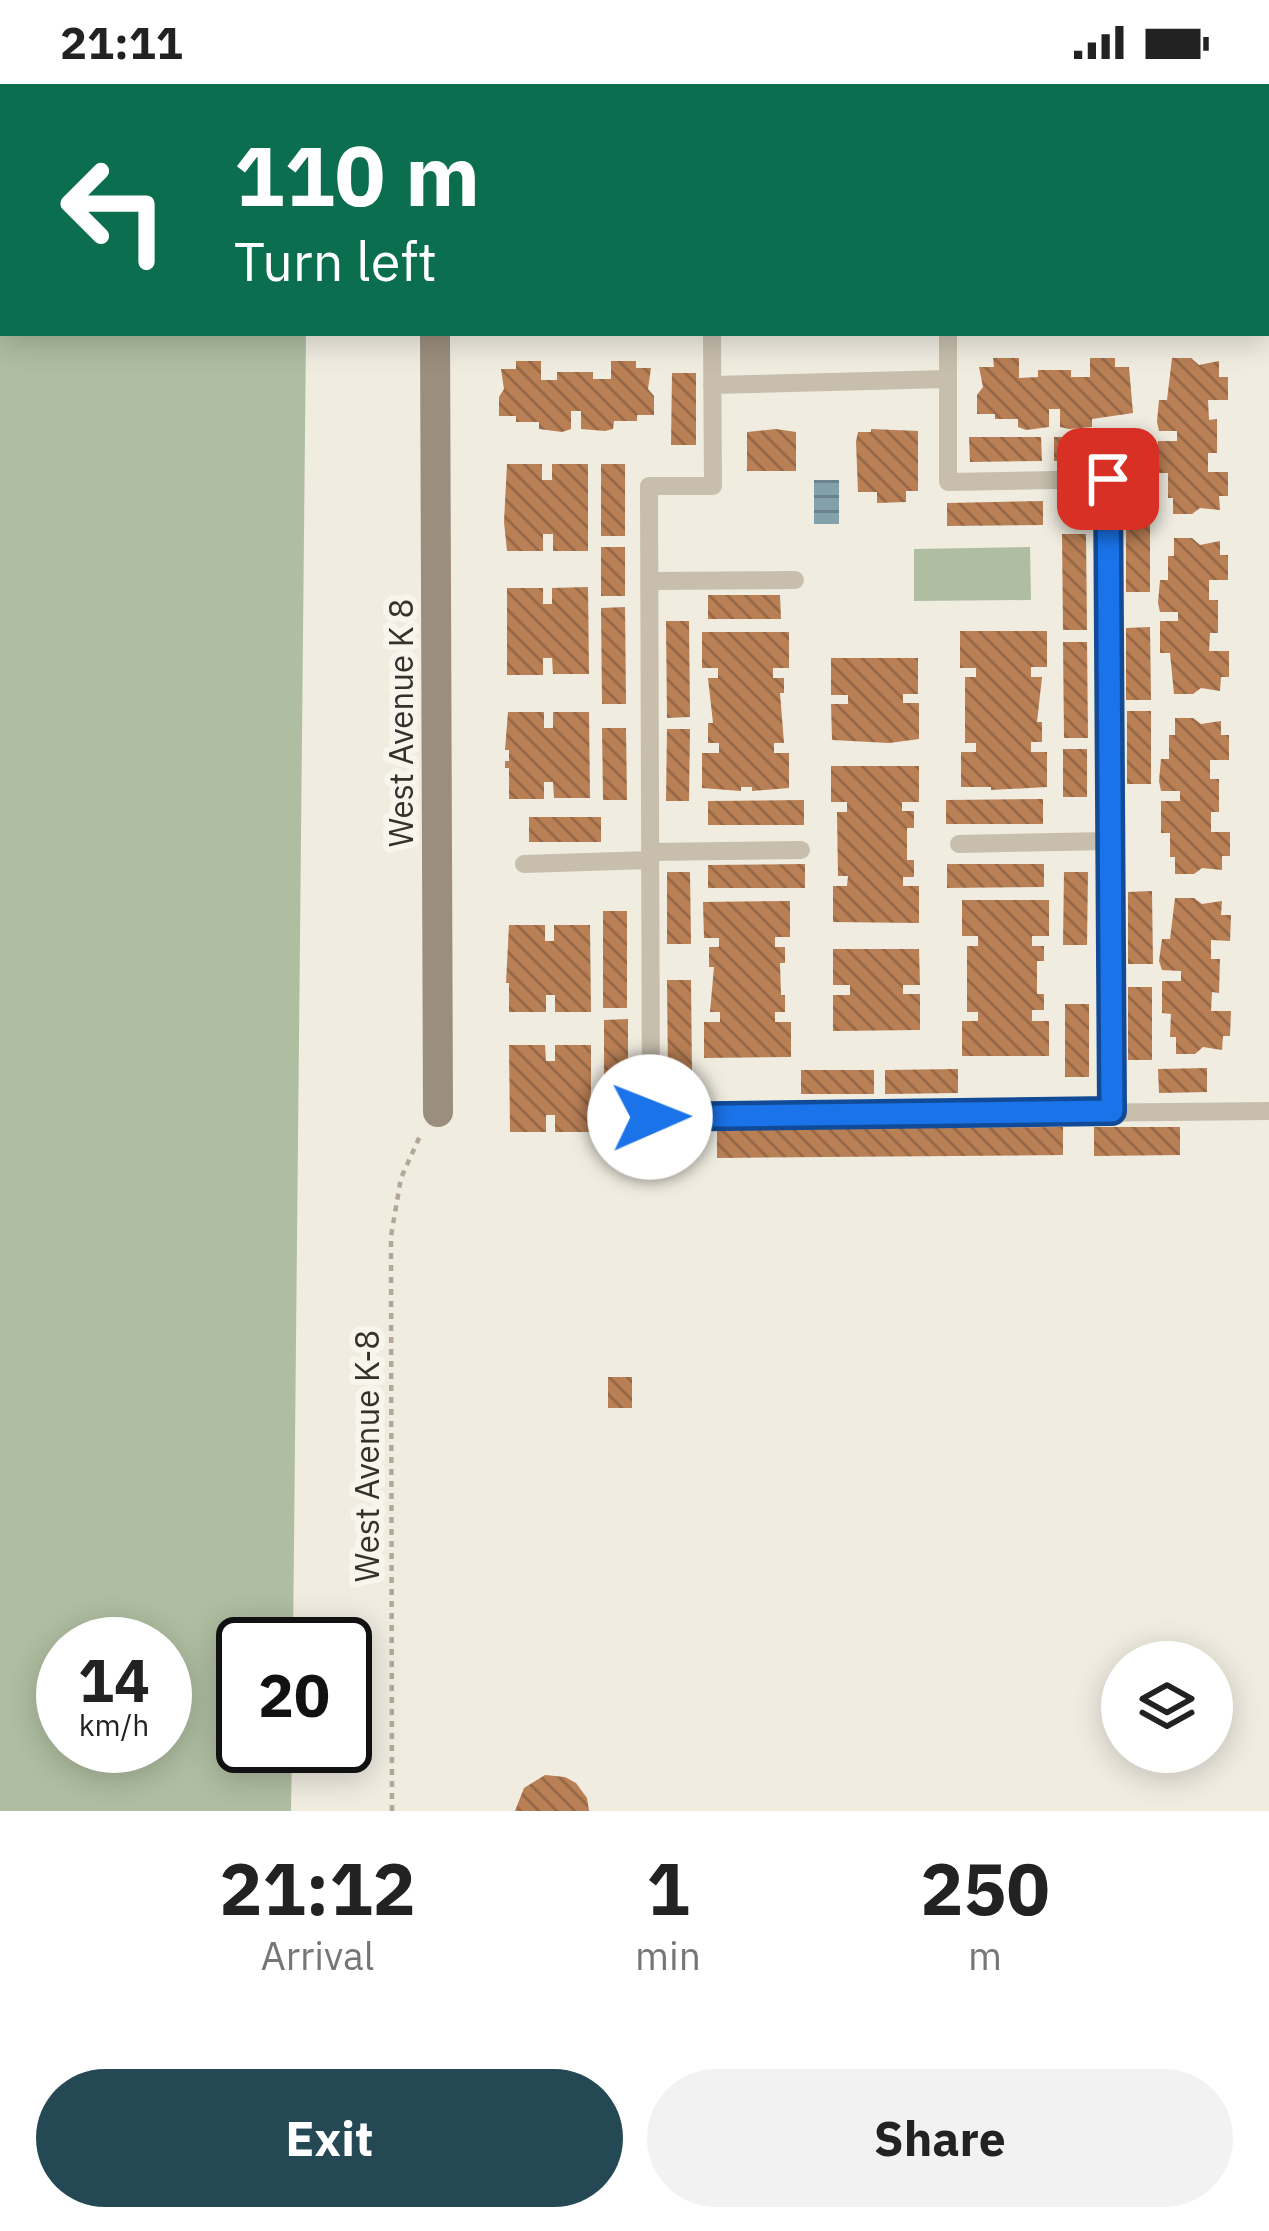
<!DOCTYPE html>
<style>
body{margin:0;font-family:"IBM Plex Sans",sans-serif;background:#f2f2f2;color:#222;height:100vh;display:flex;flex-direction:column;font-size:45px;white-space:nowrap}
*{box-sizing:border-box;margin:0}
p{font-size:39px;color:#767676}
.icon{flex:none;width:66px;height:66px;fill:none;stroke:currentColor;stroke-width:2;stroke-linecap:round;stroke-linejoin:round}
.map{position:relative;height:1727px;overflow:hidden}
.side{display:flex;flex-direction:column;background:#fff;flex:1}
.side>*{flex:none}
.banner{position:absolute;left:0px;top:0px;width:1269px;height:252px;box-shadow:0 6px 30px #0003;background:#0b6e4f;color:#fff;overflow:hidden}
.buttons{position:absolute;left:1101px;top:1557px;display:grid;gap:24px}
.buttons a{display:grid;place-items:center;width:132px;height:132px;border-radius:50%;background:#fff;box-shadow:0 6px 30px #0003;font-size:60px}
.speed{position:absolute;left:36px;top:1533px;display:flex;gap:24px;font-size:60px;font-weight:700;text-align:center}
.speed>*{display:grid;place-content:center;width:156px;height:156px;border-radius:50%;background:#fff;box-shadow:0 6px 30px #0003;line-height:1}
.speed small{font-size:30px;font-weight:400}
.speed .limit{border:6px solid #111;border-radius:18px;background:#fff;color:#111}
.pin{position:absolute;display:grid;place-items:center;width:102px;height:102px;color:#fff;margin:-51px;border-radius:24px;box-shadow:0 6px 18px #0006}
.me{position:absolute;width:132px;margin:-66px;rotate:89deg;stroke-linejoin:round;filter:drop-shadow(0 0 9px #0008)}
.turn{display:flex;align-items:center;gap:42px;height:252px;padding:0 36px;font-size:54px}
.turn .icon{width:156px;height:156px;stroke-width:2.5}
.turn b{display:block;font-size:84px;line-height:102px}
.eta{display:flex;justify-content:space-evenly;align-items:center;height:204px;text-align:center}
.eta b{font-size:72px;font-weight:800;line-height:84px}
.button{display:flex;gap:24px;margin-top:auto;padding:24px 36px}
.button a{flex:1;height:138px;border-radius:72px;background:#244854;color:#fff;font-size:48px;font-weight:800;line-height:138px;text-align:center}
.button a+a{background:#f2f2f2;color:#222}
.status{display:flex;justify-content:space-between;align-items:center;height:84px;padding:0 60px;background:#fff;direction:ltr}
.status svg{height:33px;fill:currentColor}
.map>svg:first-child{display:block}
.grass{fill:#afbea1;fill-rule:evenodd}
.water{fill:url(#water-rules)}
.building{fill:url(#building-back-hatch)}
.lines{fill:none;stroke-linecap:round;stroke-linejoin:round}
.path{stroke:#b3a897;stroke-width:4.5;stroke-dasharray:6 6;stroke-linecap:butt}
.lane{stroke:#c7bead;stroke-width:18}
.street{stroke:#c7bead;stroke-width:30}
.secondary{stroke:#9b8e7e;stroke-width:30}
.route-casing{stroke:#114b97;stroke-width:30}
.route{stroke:#1a73e8;stroke-width:21}
.labels{text-anchor:middle;stroke-width:12;stroke-linejoin:round;paint-order:stroke}
.street-label{font-size:33px;fill:#37312b;stroke:#f8f5ec}
</style>
<div class="status"><b>21:11</b><svg viewBox="0 0 49 12"><path d="M0 12V9h3v3zM5 12V6h3v6zM10 12V3h3v9zM15 12V0h3v12zM26 1h20v11H26zM47 4h2v5h-2z"/></svg></div>
<div class="map">
<svg width="1269" height="1727" viewBox="0 0 1269 1727">
<defs>
<pattern id="water-rules" width="6" height="5" patternUnits="userSpaceOnUse" patternTransform="scale(3)"><rect width="6" height="5" fill="#82a1ab"/><path d="M0 2.5h6" fill="none" stroke="#6b848b"/></pattern>
<pattern id="building-back-hatch" width="6" height="6" patternUnits="userSpaceOnUse" patternTransform="scale(3)"><rect width="6" height="6" fill="#b97f55"/><path d="M-1 5l2 2M0 0l6 6M5-1l2 2" fill="none" stroke="#976947"/></pattern>
</defs>
<rect width="100%" height="100%" fill="#f0ece0"/>
<path class="grass" d="M0,0H308L3,3V249H306L293,1560H243V1662H292L291,1727H0ZM63,1560H165V1662H63Z
M1030,463L1031,516L914,517V465Z"/>
<path class="water" d="M814,396H839V440H814Z"/>
<path class="building" d="M993,274H1019V294L1038,293V286H1071V293H1090V274H1115V283H1129L1133,329L1092,335V343L1069,345L1060,343V325H1049V343L1026,346L1018,343V335H995V330H977V311L983,303L979,283H994Z
M1172,274H1191L1199,281L1219,277V293H1228V316H1208L1209,336L1217,335V369H1208V388H1228V412H1219L1220,426L1200,424L1192,430H1173V414H1168V389H1159L1157,382L1158,357H1177V347H1159L1157,338L1159,316H1167Z
M516,277H541V296H557V288H593V295H611V277H636V284H651L648,305L654,312V331H637V337H614L613,345L605,347L581,345V327H571V345L562,348L539,345V338H516V332H499V313L504,305L501,285H516Z
M672,289H696V361H671Z
M776,345L796,348V387H747V348Z
M871,345L918,347V407H906V418L877,419V408H858L856,357L858,348H871Z
M1126,352V376L1054,377V353Z
M969,353H1041L1042,377L970,378Z
M1126,376H1150V424H1126Z
M507,380H542V396H552V380H588V467H553V450H543V467H507L504,438Z
M601,380H625V452H601Z
M1043,417V441L947,442V419Z
M1126,436H1150V508H1126Z
M1062,450H1086L1087,546H1063Z
M1174,454H1192L1200,461L1220,457V471H1228V496H1209V516H1218V549H1210L1209,567H1229V593H1221L1220,607L1201,604L1193,610H1174L1170,569H1160V537H1178V528H1160L1158,519L1160,496H1168V472H1174Z
M601,463H625V512H601Z
M588,503L589,590H553L552,574H543V591H507V504H543V520H552V504Z
M708,511H780L781,535H708Z
M625,523L626,620H602L601,524Z
M666,537H689L690,633L667,634Z
M1150,543L1151,616H1126V544Z
M960,547H1047V583H1031V593H1042L1037,638H1042V658H1031V668H1047V703L991,706V703H961V668H976V659H965V593H976V584H960Z
M702,548H789V584H773V594H784V609H780L784,659H774V669H789V704L752,707V703H741V707L702,704V669H719V659H708V639H713L708,594H718V584H702Z
M1063,558H1087L1088,654H1064Z
M831,574H918V610H903V619H919V655L889,659L832,656L831,620H848V611H831Z
M1127,627H1151V700H1127Z
M508,628H544V644H553V628H589L590,714H554L553,698H544V715H509V684H505V677H509V666H505Z
M1175,634H1193L1201,640L1221,637V651H1229V676H1210V695H1219V728H1211V748H1230V772H1222V786L1202,784L1194,790H1175V773H1170V749H1161V717H1180V707H1161L1159,697L1161,675H1169V651H1175Z
M602,644H626L627,716H603Z
M667,645H690L689,717H666Z
M1063,665H1087V713H1063Z
M831,682H919V718H902V727H914V744H907V776H914V793H903V802H919V839L833,838V802H847L848,792H838L837,728H847V718H831Z
M1043,715V740H946V716Z
M804,716V741H708V717Z
M529,733H601V758H529Z
M805,780V804H708V781Z
M947,780H1044V803L947,804Z
M667,788H690L691,860H667Z
M1064,788H1088L1087,861H1063Z
M1152,807L1153,880H1128V808Z
M1175,814H1194L1202,820L1222,817L1221,831H1231L1230,857L1211,856V875H1220L1219,909L1212,908L1211,927H1231L1230,952H1223L1222,966L1203,963L1195,970H1176V953H1170L1171,930L1162,929V897H1181V887L1162,886L1159,877L1162,855H1170Z
M962,816H1049V852H1032V862H1044V877H1037V910H1044V926H1032V937H1049V972H962V937H978V928H967V862H978V852H962Z
M790,817V853H775V863H785V879H780L781,911H785V928H775V938H791V973L704,974V938H720V928H710L714,883H709V863H719V854H704L703,818Z
M603,827H627V924H603Z
M509,841H545V857H554V841H590L591,928H555V911H546V928H509V899H506Z
M833,865H919L920,901H903V910H920V946L833,947V911H850V901H833Z
M667,896H691L692,992H668Z
M1128,903H1152V976H1128Z
M1065,920H1089V993H1065Z
M628,935V1032H604V936Z
M509,961H545L546,977H555V961H591V1048H555V1031H546V1048H510Z
M1207,984V1008L1159,1009L1158,985Z
M958,985V1009L885,1010V986Z
M801,986H874V1010H801Z
M1063,1043V1071L717,1074V1045Z
M1094,1043H1180V1071L1094,1072Z
M608,1293H632V1324H608Z
M545,1691L565,1693L576,1699L587,1714L589,1727H515L524,1704Z"/>
<g class="lines">
<path class="path" d="M392,1727L391,1152L401,1094L420,1052"/>
<path class="lane" d="M716,0V3
M942,0V3
M712,249L713,402H649L651,1033L1269,1027
M948,295V398L1108,395L1112,1027
M712,301L948,295V249
M650,497L795,496
M959,760L1110,757
M650,768L801,766
M524,780L650,776"/>
<path class="street" d="M1266,186H1269"/>
<path class="secondary" d="M432,0V3
M435,249L438,1028"/>
</g>
<g class="lines">
<g class="route-casing">
<path id="route" d="M650,1033L1112,1027L1108,395"/>
</g>
<use href="#route" class="route"/>
</g>
<g class="labels">
<g class="street-label">
<text transform="translate(401 639) rotate(-90)" y="12">West Avenue K 8</text>
<text transform="translate(367 1372) rotate(-90)" y="12">West Avenue K-8</text>
</g>
</g>
</svg>
<div class="buttons">
<a><svg class="icon" aria-label="layers" viewBox="0 0 24 24"><path d="M12 4l9 5-9 5-9-5zM3 14l9 5 9-5"/></svg></a>
</div>
<div class="speed"><div>14<small>km/h</small></div><div class="limit">20</div></div>
<div class="pin" style="left:1108px;top:395px;background:#d93025"><svg class="icon" aria-label="arrive" viewBox="0 0 24 24"><path d="M6 21V4h12l-3 4 3 4H6"/></svg></div>
<svg class="me" style="left:650px;top:1033px" viewBox="-20 -20 40 40"><circle r="19" fill="#fff"/><path d="M0-13L10 11 0 6-10 11z" fill="#1a73e8"/></svg>
<div class="banner">
<div class="turn"><svg class="icon" aria-label="left" viewBox="0 0 24 24"><path d="M17 20v-9H6M10 6l-5 5 5 5"/></svg><div><b>110 m</b>Turn left</div></div>
</div>
</div>
<section class="side">
<div class="eta">
<div><b>21:12</b><p>Arrival</p></div>
<div><b>1</b><p>min</p></div>
<div><b>250</b><p>m</p></div>
</div>
<div class="button"><a>Exit</a><a>Share</a></div>
</section>
